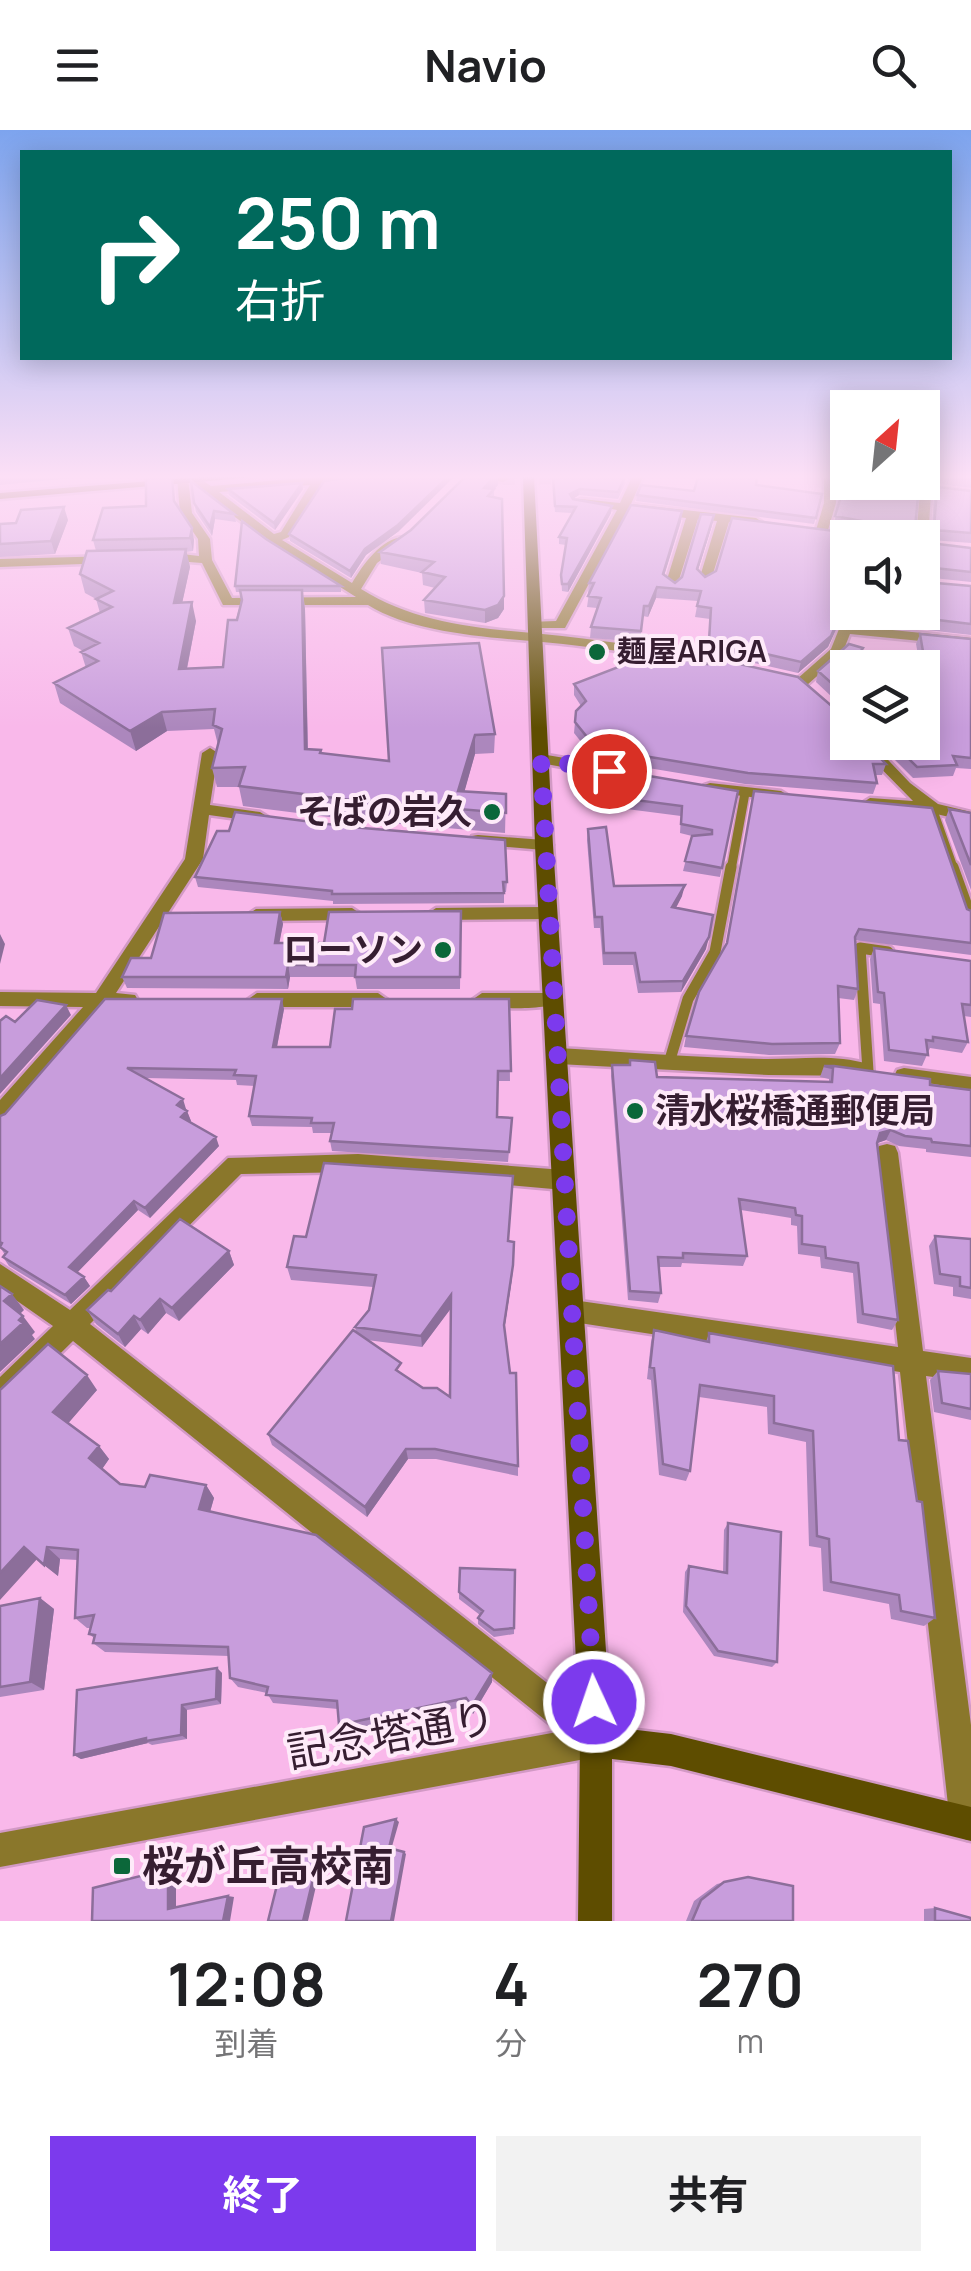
<!DOCTYPE html>
<html lang="ja">
<meta charset="utf-8">
<style>
body{margin:0;font-family:Manrope,"Noto Sans JP",sans-serif;background:#f2f2f2;color:#202124;height:100vh;display:flex;flex-direction:column;font-size:38px;white-space:nowrap}
*{box-sizing:border-box;margin:0}
p{font-size:32px;color:#757577}
.icon{flex:none;width:55px;height:55px;fill:none;stroke:currentColor;stroke-width:2;stroke-linecap:round;stroke-linejoin:round}
.map{position:relative;height:1791px;overflow:hidden}
.side{display:flex;flex-direction:column;background:#fff;flex:1}
.side>*{flex:none}
.hud{position:absolute;left:20px;top:20px;width:932px;height:210px;border-radius:0px;box-shadow:0 5px 25px #0003;background:#00695c;color:#fff;overflow:hidden}
.needle{width:65px;rotate:27deg}
.buttons{position:absolute;left:830px;top:260px;display:grid;gap:20px}
.buttons a{display:grid;place-items:center;width:110px;height:110px;border-radius:0px;background:#fff;box-shadow:0 5px 25px #0003;font-size:50px}
.pin{position:absolute;display:grid;place-items:center;width:85px;height:85px;color:#fff;margin:-42px;border:5px solid #fff;border-radius:50%;box-shadow:0 2px 10px #0007}
.me{position:absolute;width:110px;margin:-55px;rotate:357deg;stroke-linejoin:round;filter:drop-shadow(0 0 8px #0008)}
.turn{display:flex;align-items:center;gap:35px;height:210px;padding:0 50px;font-size:45px}
.turn .icon{width:130px;height:130px;stroke-width:2.5}
.turn b{display:block;font-size:70px;line-height:85px}
.eta{display:flex;justify-content:space-evenly;align-items:center;height:170px;text-align:center}
.eta b{font-size:60px;font-weight:700;line-height:70px}
.button{display:flex;gap:20px;margin-top:auto;padding:20px 50px}
.button a{flex:1;height:115px;border-radius:0px;background:#7c3aed;color:#fff;font-size:40px;font-weight:700;line-height:115px;text-align:center}
.button a+a{background:#f2f2f2;color:#202124}
header{display:flex;justify-content:space-between;align-items:center;height:130px;padding:0 50px;background:#fff;font-size:45px;font-weight:700}
.map>svg:first-child{display:block}
.lines{fill:none;stroke-linecap:round;stroke-linejoin:round}
.minor-tunnel{stroke:#d299c5;stroke-width:12;stroke-dasharray:12 6;stroke-linecap:butt}
.service-far1-casing{stroke:#d299c5;stroke-width:12}
.service-casing{stroke:#d299c5;stroke-width:16}
.minor-casing{stroke:#d299c5;stroke-width:5}
.tertiary-casing{stroke:#d299c5;stroke-width:5}
.secondary-casing{stroke:#d299c5;stroke-width:5}
.service-far1{stroke:#8a772b;stroke-width:9}
.service{stroke:#8a772b;stroke-width:11}
.minor{fill:#8a772b;fill-rule:evenodd}
.tertiary{fill:#8a772b;fill-rule:evenodd}
.secondary{fill:#5e4d00;fill-rule:evenodd}
.wall{fill:#ac87bd;fill-rule:evenodd}
.shaded-wall{fill:#8c6e9a}
.building{fill:#c89ddc;stroke:#8c6e9a;stroke-width:2.5}
.route{stroke:#7c3aed;stroke-width:18;stroke-dasharray:0 32.4}
.poi-dot{fill:#0b673a;stroke:#feeaf9;stroke-width:4}
.labels{text-anchor:middle;stroke-width:8;stroke-linejoin:round;paint-order:stroke}
.far-poi-label{font-size:30px;font-weight:bold;fill:#361e31;stroke:#feeaf9;text-anchor:start}
.poi-label{font-size:35px;font-weight:bold;fill:#361e31;stroke:#feeaf9;text-anchor:end}
.near-street-label{font-size:42px;fill:#361e31;stroke:#feeaf9}
.near-poi-label{font-size:42px;font-weight:bold;fill:#361e31;stroke:#feeaf9;text-anchor:start}
</style>
<header><svg class="icon" aria-label="menu" viewBox="0 0 24 24"><path d="M4 6h16M4 12h16M4 18h16"/></svg>Navio<svg class="icon" aria-label="search" viewBox="0 0 24 24"><circle cx="10" cy="10" r="6"/><path d="M15 15l6 6"/></svg></header>
<div class="map">
<svg width="971" height="1791" viewBox="0 0 971 1791">
<rect width="100%" height="100%" fill="#f9b8ea"/>
<g class="lines">
<path class="minor-tunnel" d="M503,349L561,348"/>
<g class="service-far1-casing">
<path id="service-far1" d="M932,678L954,740
M731,740L745,663"/>
</g>
<g class="service-casing">
<path id="service" d="M953,737L971,787
M669,933L688,869L715,822L731,737
M868,941L860,818L888,822"/>
</g>
<g class="minor-casing">
<path id="minor" d="M177,347H188L192,383L210,409L212,430L232,468L356,467L269,412L201,362L192,352L194,350H202L211,356L316,347H370L322,354L289,407L282,410L352,453C363,435 381,408 404,407V413L377,433L361,459C421,497 493,499 562,506C618,512 675,522 731,530L738,534L731,538C675,530 619,520 563,514C506,508 417,506 368,475H223L202,433L164,430L158,426L164,422L199,426L198,409L180,383ZM310,355L281,402L274,404L219,362Z
M473,347H507L509,349L503,352Z
M632,347H643L631,374L756,388L762,392L756,396L729,392L711,450L705,454L699,450L717,391L698,389L677,456L671,460L665,456L686,388L628,381L565,498H529V492L556,491L617,380L575,372L581,369L620,373Z
M824,347H835L836,373L828,400L822,404L816,400L824,373Z
M848,352H891L971,361V367L931,363L928,411L922,414V408H916L920,362Z
M114,426V432L110,433L0,437V429Z
M847,479L848,482H858L853,496L971,508V516L850,504L842,524L807,555H797V549L831,519Z
M855,612H871L910,653L938,674L971,682V692L932,683L864,677L862,673L870,668L913,671Z
M210,618L218,623L210,675L260,682L268,687L260,692L209,685L203,729L116,863L135,865L138,870L135,875L106,877L8,991L0,994V970L83,877L0,876V862L96,863L185,729L202,623Z
M541,624L623,638L631,643L623,648L535,632L533,629Z
M710,653L781,661L789,666L781,671L704,661V655Z
M478,705L544,710L553,715L544,720L472,714V706Z
M548,777L557,783L548,789L436,790L427,784L436,778Z
M352,778L361,784L352,790L256,791L247,785L256,779Z
M257,863H378L388,870L378,877H257L247,870Z
M482,863H553L563,870C552,881 483,881 472,870Z
M558,918C628,922 698,928 768,929C802,929 835,924 868,934L871,940L868,946L769,945L558,934L551,932L548,926L551,920Z
M904,938L971,947V963L897,952L894,946L897,940Z
M887,1014L895,1016L898,1023L923,1221L971,1228V1252L926,1246L971,1595V1708L967,1710L955,1705L950,1693L900,1242L573,1192L564,1189L561,1181L564,1173L573,1170L898,1217L876,1023L879,1016Z
M358,1024L564,1040L572,1043L575,1050L572,1057L564,1060L358,1042L241,1044L90,1194L607,1600L612,1611L607,1622L596,1627L585,1622L73,1211L9,1274L0,1278V1247L53,1196L0,1159V1134L70,1180L228,1028Z"/>
</g>
<g class="tertiary-casing">
<path id="tertiary" d="M596,1595L607,1600L612,1611L607,1622L596,1627L0,1737V1703Z"/>
</g>
<g class="secondary-casing">
<path id="secondary" d="M201,347H256L0,369V363Z
M523,347H534L553,715L611,1597L671,1604L971,1677V1711L671,1636L612,1629V1791H578L580,1611L535,715Z"/>
</g>
<use href="#service-far1" class="service-far1"/>
<use href="#service" class="service"/>
<use href="#minor" class="minor"/>
<use href="#tertiary" class="tertiary"/>
<use href="#secondary" class="secondary"/>
</g>
<path class="wall" d="M0,347H84L0,355Z
M172,347L175,374L194,410L193,421L186,422L190,437L182,473L196,491L187,539L223,537L241,471L240,462H236L235,456L266,409L341,456V462H303L305,479L308,619L321,623L389,631L382,518L495,604L494,623L475,624L464,662L506,664L505,703L353,690L243,676L239,657H217L212,638L218,615L214,599L167,601L136,621L60,573L54,553L86,538L81,522L83,521L74,516L68,498L100,483L96,469L85,463L80,444L96,421L93,410L146,376Z
M465,347H498V355L494,359V367L504,479L498,488L485,493L425,483L424,470L435,458L423,455L422,443L381,434L380,422L411,400Z
M553,347L626,352L618,369L579,365L573,369L611,383L568,462L562,461L561,445L566,415L559,414V407L572,383L555,382Z
M839,347H848V352H898L915,398L848,408L845,478L828,517L798,543L707,522L710,489L695,487L698,471L656,468L648,487L643,486L640,512L590,508L591,497L597,478L587,477L589,463H588L589,453L681,391L664,446L675,453L682,447L712,395L698,440L705,447L850,403L862,402L833,396L842,363L851,364Z
M922,347H971V358L922,352Z
M302,353L303,359L275,400L229,365L228,359Z
M756,355L822,364L814,394L636,371L637,365Z
M937,357L971,361V413L931,410L934,367Z
M194,373L234,384L236,392L215,389L212,406L196,382Z
M68,390L55,424L0,427V394Z
M399,401L366,425L351,448L290,411L289,404Z
M922,412L971,418V452L924,447L925,452L971,456V505L910,498L907,482H922Z
M920,504L971,509V639L956,638L953,646L913,648L877,612H922L848,538V582L816,552L818,541L860,530L920,535L916,514Z
M574,554L848,612L886,634L882,645H875L877,653L873,664L745,654L600,630V626H586V618L574,603L575,592L581,576L574,565Z
M738,661L720,747L683,741L692,706L680,703L681,686L588,674L589,664Z
M949,679L971,683V760L945,690Z
M588,699L614,756L682,766L676,778L706,819L681,862L638,863L633,835H603L600,798H594L587,710Z
M195,747L507,752L506,762H504V773L333,774V771L198,757Z
M967,779L971,781V825L855,810L858,859L854,870L838,868L840,913L835,924L769,925L684,917L686,906L726,814Z
M461,781L460,859H357L355,847H290L288,859L127,858L122,847L151,828L280,782L283,794L279,813H324Z
M874,818L971,831V887L964,886L968,912L962,923L930,918L922,936L884,931L880,874L873,873L870,829Z
M509,869L510,951H498L497,987L512,988L508,1032L332,1021L330,1011L332,1003H313L312,997L252,996L249,986L255,956L237,955L236,950L146,948L186,979L191,991L190,992L219,1016L150,1088L138,1080L77,1142L84,1147L90,1156L71,1174L9,1136L3,1127L5,1125L0,1117V986L284,879L277,917H330L352,879Z
M630,930L657,947L829,952V949L820,947L824,936L971,960V1027L926,1022V1019L899,1016L886,1010L877,1013L898,1190L892,1200L857,1193L853,1143L821,1138L820,1127L798,1124L797,1096L791,1095V1088L741,1080L747,1126L743,1136L682,1133L681,1137H658L661,1163L658,1173L628,1170L611,946L612,935H629Z
M935,1106L971,1109V1169L953,1166V1157L934,1154L929,1116Z
M508,1111L514,1112L512,1148L504,1201L518,1336V1346L436,1329H408L367,1387L272,1315L268,1304L356,1202L355,1197L369,1180L373,1157L291,1150L287,1137ZM451,1178L450,1267L423,1258L402,1244L367,1210L422,1217Z
M229,1121L234,1135L179,1191L166,1183L148,1204L141,1199L125,1217L96,1194L87,1180L111,1161Z
M654,1200L706,1212L709,1203L899,1310L935,1488L924,1496L891,1489L889,1474L823,1461L821,1418L809,1416L806,1312L768,1304L767,1277L699,1267L690,1341L686,1351L659,1345L651,1250L647,1249L651,1212Z
M938,1241L971,1244V1290L934,1282L930,1250Z
M0,1260H97L68,1293L99,1316L109,1329L102,1339L120,1354L145,1357L206,1355L214,1368L210,1382L492,1543V1552L473,1584L467,1576L344,1602L339,1595L338,1579L273,1573L267,1563L238,1557L230,1548L229,1526L105,1522L93,1513L94,1508L89,1504L90,1498H87L75,1488L78,1430L60,1429L58,1446L37,1429Z
M728,1393L777,1532L772,1537L714,1526L683,1482L685,1442L689,1436L723,1442L724,1400Z
M515,1440L514,1504L494,1507L478,1494V1488L480,1485L459,1469V1462Z
M40,1468L54,1479L44,1560L0,1567V1476Z
M217,1538L222,1543L221,1574L187,1580V1609L152,1615L148,1613L81,1629L74,1625Z
M748,1747L793,1791H686L694,1771L717,1754Z
M935,1778L971,1791H924V1779Z"/>
<path class="shaded-wall" d="M448,347H454L399,401L366,425L351,448L350,441L365,419Z
M494,347H498V355L484,370V358Z
M302,353L303,359L275,400L274,393Z
M580,359L579,365L569,371L570,364Z
M612,376L611,383L568,462V454Z
M64,377L68,390L55,424L51,411Z
M214,381L215,389L212,406L210,397Z
M682,381L681,391L661,455L663,444Z
M714,385L712,395L695,449L697,439Z
M192,398L194,410L193,421L190,408Z
M186,419L190,437L178,492L174,473Z
M657,457L656,468L648,487L649,476Z
M302,460L305,479L308,639L305,619Z
M504,466V479L498,488L485,493V480Z
M848,467V474L828,517L798,543L801,532Z
M192,472L196,491L183,558L179,539Z
M162,582L167,601L136,621L130,601Z
M475,605V624L459,681L458,661Z
M685,755L682,766L670,789L672,777Z
M280,782L283,794L277,825L275,813Z
M0,804L5,814L0,834Z
M709,807L706,819L681,862L683,851Z
M288,835L290,847L288,859L286,847Z
M282,869L284,879L275,927L273,917Z
M66,875L71,885L0,964V948Z
M183,969L186,979L180,985L177,975Z
M187,981L191,991L185,997L181,987Z
M891,1000L886,1010L875,1014L880,1003Z
M216,1007L219,1016L150,1088L145,1078Z
M134,1071L138,1080L74,1146L69,1137Z
M229,1121L234,1135L179,1191L172,1178Z
M513,1135L512,1148L503,1207L504,1195Z
M84,1147L90,1156L71,1174L65,1165Z
M12,1164L24,1180L16,1188L4,1171Z
M451,1165L452,1177L422,1217L421,1206Z
M160,1169L166,1183L148,1204L140,1190Z
M23,1186L35,1202L32,1205L35,1209L0,1242V1214Z
M134,1186L141,1199L125,1217L118,1204Z
M87,1245L97,1260L65,1297L53,1282Z
M99,1316L109,1329L100,1342L89,1328Z
M406,1319L408,1329L367,1387L365,1377Z
M206,1355L214,1368L207,1392L199,1379Z
M24,1417L38,1428L0,1470V1443Z
M47,1417L60,1429L58,1446L44,1435Z
M40,1468L54,1479L44,1560L30,1552Z
M217,1538L222,1543L221,1574L216,1569Z
M492,1543V1552L473,1584L472,1576Z
M182,1575L187,1580V1609L181,1605Z
M146,1608V1611L148,1613L81,1629L74,1625Z
M396,1689L399,1692L391,1720L389,1718Z
M404,1722L406,1724L394,1791H391Z
M318,1728L322,1730L308,1791H303Z
M168,1739L176,1741V1780L168,1779Z
M228,1766L234,1767L230,1791H223Z"/>
<path class="building" d="M172,347L174,371L192,398L190,408L93,410L103,378L146,376V348Z
M350,347H448L398,395L365,419L350,441L289,404L324,351Z
M465,347H494L484,358L494,359L488,366L502,369L504,466L498,475L485,480L424,470L445,447L422,442L434,432L380,422L411,400Z
M553,347H625L618,362L580,359L570,364L573,369L612,376L568,454H562L561,445L567,408L559,407L576,377L555,376Z
M698,347H757L756,355L822,364L816,388L637,365L641,355L694,361Z
M191,351L234,384L214,381L210,397L194,373Z
M852,352H897L919,355L915,398L921,402L922,408H848V467L831,506L801,532L709,511L711,478L697,476L701,461L657,457L649,476H644L641,501L591,497L601,468L588,466L594,453H589L631,375L682,381L663,444L675,453L682,447L701,384L714,385L697,439L705,447L716,441L732,388L850,403L880,401L878,394L835,386L842,363L862,365Z
M302,353L274,393L228,359Z
M937,357L971,361V403L934,400Z
M64,377L51,411L0,414V394L16,393L21,380Z
M242,391L266,409L341,456H235Z
M922,412L971,418V442L926,437L922,440Z
M186,419L174,473L192,472L179,539L223,537L228,490H237L242,470L240,460H302L305,619L321,620L320,623L389,631L382,518L479,513L495,604L475,605L458,661L506,664V683L351,670L239,656L245,637L212,638L222,599L213,595L215,579L162,582L130,601L54,553L98,531L81,522L99,513L68,498L112,477L96,469L113,461L80,444L87,421Z
M922,444L925,452L971,456V494L913,487L912,482H922Z
M920,504L971,509V628L953,626L957,635L917,637L892,612H922V538H848V568L818,541L849,514L863,518L855,530L921,535L925,533Z
M652,524L707,534L708,527L798,547L848,590V612H865L886,634H873L877,653L748,643L601,619L602,615H587V607L575,592L576,581L586,571L574,554Z
M596,637L738,661L722,738L685,731L692,706L712,704V700L681,694L682,676L589,664Z
M754,661L932,678L967,779L971,781V813L859,799L855,807L858,859L838,856L840,913L772,914L686,906L699,862L727,813Z
M949,679L971,683V735Z
M235,682L351,697L505,710L507,752H503L504,763L332,764V761L195,747L217,701H229Z
M606,697L614,756L685,755L672,777L713,785L709,807L683,851L640,852L635,823H604L602,787H595L588,699Z
M461,781L460,847H355L356,835H288L286,847H122L131,828H151L164,783L280,782L275,813H324L329,782Z
M874,818L971,831V875L962,874L968,912L933,907V911L926,910L928,925L889,920L884,863L878,862Z
M105,869H282L273,917H330L335,879H352L353,869H509L511,941H498L497,987L512,988L509,1022L330,1011L334,993H311L312,988L249,986L256,946L234,945L236,940L127,938L183,969L177,975L187,981L181,987L216,1007L145,1078L134,1071L69,1137L84,1147L65,1165L3,1127L7,1122L0,1117L2,1113L0,1112V986L5,984Z
M37,870L66,875L0,948V891L6,886L15,892Z
M630,930L655,932L657,947L832,952L833,938L824,936H834L930,949V955L971,960V1016L932,1012L931,1009L905,1006L891,1000L880,1003L877,1013L898,1190L863,1184L858,1133L826,1128L825,1117L802,1114V1086L796,1085L795,1078L739,1069L747,1126L683,1123V1128L658,1127L661,1163L630,1161L612,935H630Z
M324,1033L513,1046L508,1111L514,1112L513,1135L504,1195L510,1243H516L518,1336L435,1319H406L365,1377L268,1304L353,1200L401,1233L396,1240L423,1258H437L450,1267L451,1165L421,1206L355,1197L369,1180L376,1145L287,1137L294,1106L306,1107Z
M180,1089L229,1121L172,1178L160,1169L140,1190L134,1186L118,1204L87,1180L108,1160L111,1161Z
M935,1106L971,1109V1158L960,1156V1147L940,1144Z
M0,1156L12,1164L4,1171L23,1186L19,1190L23,1193L0,1214Z
M654,1200L709,1212V1203L893,1236L899,1310L908,1311L917,1371L922,1372L935,1488L901,1481L899,1465L831,1452L829,1409L817,1406L813,1301L774,1293V1266L700,1255L690,1341L663,1334L654,1238L650,1237Z
M48,1214L87,1245L53,1282L99,1316L89,1328L120,1354L145,1357L150,1345L206,1355L199,1379L316,1405L492,1543L472,1576L466,1568L339,1595L337,1571L266,1565L268,1557L230,1548L228,1517L93,1513L95,1505L89,1504L94,1485L75,1488L78,1420L47,1417L44,1435L24,1417L0,1443V1260Z
M938,1241L971,1244V1279L942,1273Z
M728,1393L781,1402L777,1532L718,1521L686,1476L689,1436L727,1443Z
M460,1438L515,1440L514,1498L494,1500L478,1488L483,1481L459,1462Z
M40,1468L30,1552L0,1557V1476Z
M217,1538L216,1569L182,1575L181,1605L146,1611V1608L74,1625L77,1560Z
M396,1689L389,1718L404,1722L391,1791H346L364,1697Z
M286,1719L318,1728L303,1791H268Z
M168,1739V1779L228,1766L223,1791H92L93,1758Z
M748,1747L793,1756V1791H692L701,1770L724,1752Z
M935,1778L971,1788V1791H935Z"/>
<linearGradient id="sky" x2="0" y2="1"><stop stop-color="#7da4ee"/><stop offset="0.58" stop-color="#fcdff6"/><stop offset="1" stop-color="#fcdff6" stop-opacity="0"/></linearGradient>
<rect width="971" height="598" fill="url(#sky)"/>
<g class="lines">
<path class="route" d="M594,1572L541,629L609,641"/>
</g>
<g class="poi-dot">
<circle cx="597" cy="522" r="10"/>
<circle cx="492" cy="682" r="10"/>
<circle cx="443" cy="820" r="10"/>
<circle cx="635" cy="981" r="10"/>
<rect x="112" y="1726" width="20" height="20" rx="5"/>
</g>
<g class="labels">
<g class="far-poi-label">
<text x="617" y="532">麺屋ARIGA</text>
</g>
<g class="poi-label">
<text x="472" y="694">そばの岩久</text>
<text x="423" y="832">ローソン</text>
<text x="655" y="993" text-anchor="start">清水桜橋通郵便局</text>
</g>
<g class="near-street-label">
<text transform="translate(391 1605) rotate(-10)" y="15">記念塔通り</text>
</g>
<g class="near-poi-label">
<text x="142" y="1751">桜が丘高校南</text>
</g>
</g>
</svg>
<div class="buttons">
<a><svg class="needle" viewBox="-14 -14 28 28"><path d="M0-13l5 13h-10z" fill="#e53935"/><path d="M0 13l5-13h-10z" fill="#757577"/></svg></a>
<a><svg class="icon" aria-label="sound" viewBox="0 0 24 24"><path d="M4 9h4l5-4v14l-5-4H4zM17 9q2 3 0 6"/></svg></a>
<a><svg class="icon" aria-label="layers" viewBox="0 0 24 24"><path d="M12 4l9 5-9 5-9-5zM3 14l9 5 9-5"/></svg></a>
</div>
<div class="pin" style="left:609px;top:641px;background:#d93025"><svg class="icon" aria-label="arrive" viewBox="0 0 24 24"><path d="M6 21V4h12l-3 4 3 4H6"/></svg></div>
<svg class="me" style="left:594px;top:1572px" viewBox="-20 -20 40 40"><circle r="17" fill="#7c3aed" stroke="#fff" stroke-width="3"/><path d="M0-11L8 9 0 5-8 9z" fill="#fff"/></svg>
<div class="hud">
<div class="turn"><svg class="icon" aria-label="right" viewBox="0 0 24 24"><path d="M7 20v-9h11M14 6l5 5-5 5"/></svg><div><b>250 m</b>右折</div></div>
</div>
</div>
<section class="side">
<div class="eta">
<div><b>12:08</b><p>到着</p></div>
<div><b>4</b><p>分</p></div>
<div><b>270</b><p>m</p></div>
</div>
<div class="button"><a>終了</a><a>共有</a></div>
</section>
